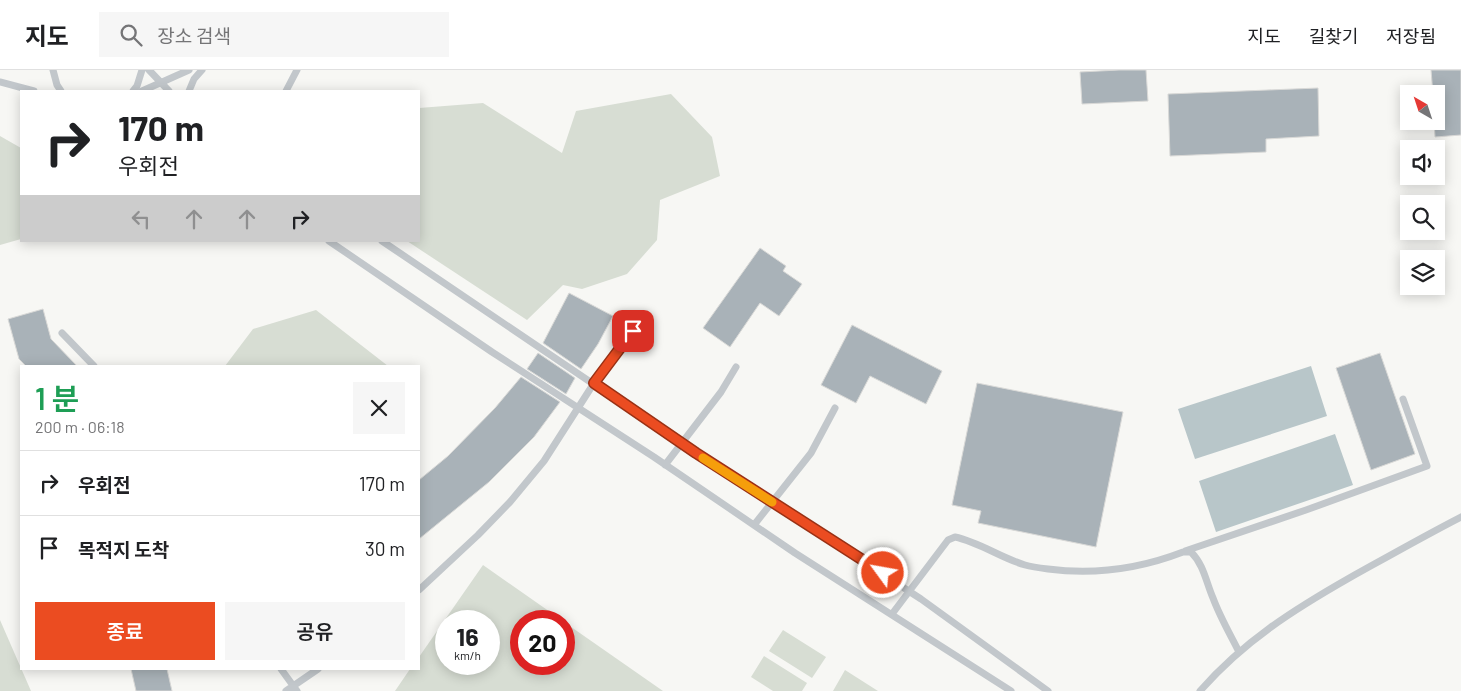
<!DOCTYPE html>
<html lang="ko">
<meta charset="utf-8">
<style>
body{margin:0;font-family:Barlow,"Noto Sans KR",sans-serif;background:#f6f6f6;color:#202124;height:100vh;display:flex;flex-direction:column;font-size:19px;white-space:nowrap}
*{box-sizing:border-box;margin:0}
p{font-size:16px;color:#757577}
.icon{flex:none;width:28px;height:28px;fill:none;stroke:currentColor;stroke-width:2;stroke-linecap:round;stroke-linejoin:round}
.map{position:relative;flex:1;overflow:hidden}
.side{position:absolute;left:20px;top:295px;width:400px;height:305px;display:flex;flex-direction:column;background:#fff;border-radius:0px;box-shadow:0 2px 12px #0003}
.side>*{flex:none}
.banner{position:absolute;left:20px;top:20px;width:400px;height:152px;border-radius:0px;box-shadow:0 2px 12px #0003;background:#fff;color:#202124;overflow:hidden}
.needle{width:32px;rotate:321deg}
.fabs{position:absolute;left:1400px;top:15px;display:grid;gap:10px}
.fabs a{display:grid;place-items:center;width:45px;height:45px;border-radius:0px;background:#fff;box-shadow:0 2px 12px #0003;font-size:25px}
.speed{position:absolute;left:435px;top:540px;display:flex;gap:10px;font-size:25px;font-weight:700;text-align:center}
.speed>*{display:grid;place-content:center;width:65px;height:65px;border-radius:50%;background:#fff;box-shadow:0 2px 12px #0003;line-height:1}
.speed small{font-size:12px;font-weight:400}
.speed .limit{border:8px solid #d22;background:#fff;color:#111}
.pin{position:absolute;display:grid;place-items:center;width:42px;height:42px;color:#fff;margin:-21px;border-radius:10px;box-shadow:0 2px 8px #0006}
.me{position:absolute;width:55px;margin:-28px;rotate:302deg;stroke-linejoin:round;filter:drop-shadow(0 0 4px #0008)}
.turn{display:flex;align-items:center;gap:18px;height:105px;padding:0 15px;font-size:22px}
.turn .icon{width:65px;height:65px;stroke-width:2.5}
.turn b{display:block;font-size:35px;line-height:42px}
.lanes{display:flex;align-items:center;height:48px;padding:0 15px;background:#0003;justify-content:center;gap:25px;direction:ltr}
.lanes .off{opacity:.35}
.round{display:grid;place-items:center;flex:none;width:52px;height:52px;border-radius:0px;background:#f6f6f6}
.summary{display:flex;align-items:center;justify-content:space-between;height:85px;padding:0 15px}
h1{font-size:30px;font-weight:600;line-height:38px;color:#1e9e55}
.primary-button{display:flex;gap:10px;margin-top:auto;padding:10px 15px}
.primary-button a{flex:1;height:58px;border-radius:0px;background:#eb4c21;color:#fff;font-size:20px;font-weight:600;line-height:58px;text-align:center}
.primary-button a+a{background:#f6f6f6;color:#202124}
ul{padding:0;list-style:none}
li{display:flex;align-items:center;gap:15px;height:65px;padding:0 15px;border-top:1px solid #e0e0e0}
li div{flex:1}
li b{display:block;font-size:19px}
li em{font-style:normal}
header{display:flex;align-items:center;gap:30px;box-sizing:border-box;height:70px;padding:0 25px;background:#fff;border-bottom:1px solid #e0e0e0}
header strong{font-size:24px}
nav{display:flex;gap:28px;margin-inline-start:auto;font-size:18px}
.search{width:350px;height:45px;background:#f6f6f6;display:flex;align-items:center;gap:12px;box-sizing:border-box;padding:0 18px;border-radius:0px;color:#757577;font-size:19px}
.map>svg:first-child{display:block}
.green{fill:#d7ddd3;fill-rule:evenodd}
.water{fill:#b8c6c9}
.building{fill:#a9b2b8;stroke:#d9d9d7}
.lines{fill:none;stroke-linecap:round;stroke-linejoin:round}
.lane{stroke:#c2c7cb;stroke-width:7}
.route-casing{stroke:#993115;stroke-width:12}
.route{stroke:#eb4c21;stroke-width:9}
.slow{stroke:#f59e0b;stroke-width:9}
</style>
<header>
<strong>지도</strong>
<div class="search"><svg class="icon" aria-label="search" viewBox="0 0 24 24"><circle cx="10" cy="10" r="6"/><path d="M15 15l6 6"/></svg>장소 검색</div>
<nav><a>지도</a><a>길찾기</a><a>저장됨</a></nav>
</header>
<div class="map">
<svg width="1461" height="621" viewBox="0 0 1461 621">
<rect width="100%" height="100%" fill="#f7f7f4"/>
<path class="green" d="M671,24L712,67L720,106L660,130L657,170L627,204L582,219L563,215L527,250L407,171H419V38L483,33L562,83L576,41Z
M0,66L21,78V169L0,175Z
M316,240L388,296H225L253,259Z
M483,495L563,551H521V594H564V552L663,621H395L410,599H419V587ZM446,551H489V594H446Z
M0,550L31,621H0Z
M783,560L826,587L812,608L769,581Z
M764,586L807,613L802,621H773L751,607Z
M845,600L878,621H833Z"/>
<path class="water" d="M1311,296L1327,346L1195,389L1178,339Z
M1335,364L1353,415L1216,462L1199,411Z"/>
<path class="building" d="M1119,0H1146L1148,31L1082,34L1080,2Z
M1431,0H1461V65L1435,67L1434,51H1436V24H1433Z
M1318,18L1319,66L1266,69V82L1170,86L1168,24Z
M760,178L786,196L783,201L802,214L779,246L760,233L730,277L703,258Z
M569,223L613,246L598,274L581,299L543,273Z
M43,239L51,269L77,296H26L19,289L8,249Z
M852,255L942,301L926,334L870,306L856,333L821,315Z
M538,283L575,308L566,324L527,299Z
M1380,283L1415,384L1371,400L1336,298Z
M521,307L560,332L534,367L489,412L419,469V410L448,386L495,338Z
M977,313L1123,342L1096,477L978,453L981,441L952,435Z
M131,599H167L172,621H136Z"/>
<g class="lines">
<path class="lane" d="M53,0L57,15L61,21
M149,0L169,21
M0,12L34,21
M133,21L137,16L142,0
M142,21L189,0
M189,21L194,9L202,0
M286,21L297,0
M329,171L492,282L654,387L795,483L1011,621
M382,171L682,374L921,529L1048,621
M62,263L94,296
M665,395L721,322L736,297
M754,455L811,383L835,338
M1185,481L1306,440L1427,396L1403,329
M419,520L478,465L510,432L544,391L594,313L633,261
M892,544L948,470L955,467C979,472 1001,488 1025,495C1032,497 1040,498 1048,499C1094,505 1139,499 1183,482H1191C1204,495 1206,512 1213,528C1220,547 1230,564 1239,582
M281,599L297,621
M286,621L318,599
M1200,621C1244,571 1293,540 1351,507C1387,487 1424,466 1461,447"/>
</g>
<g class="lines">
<g class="route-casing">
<path id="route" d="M633,261L594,313L696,383L883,503"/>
</g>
<use href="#route" class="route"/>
<path class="slow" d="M703,388L772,432"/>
</g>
</svg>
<div class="fabs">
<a><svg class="needle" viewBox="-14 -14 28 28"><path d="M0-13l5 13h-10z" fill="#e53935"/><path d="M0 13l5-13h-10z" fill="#757577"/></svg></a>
<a><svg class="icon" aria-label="sound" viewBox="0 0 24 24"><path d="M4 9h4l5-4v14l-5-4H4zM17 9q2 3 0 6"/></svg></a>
<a><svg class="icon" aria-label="search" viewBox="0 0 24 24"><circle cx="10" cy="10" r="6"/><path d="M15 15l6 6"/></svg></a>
<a><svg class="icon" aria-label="layers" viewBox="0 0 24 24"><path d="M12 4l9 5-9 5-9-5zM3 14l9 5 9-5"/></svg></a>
</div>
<div class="speed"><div>16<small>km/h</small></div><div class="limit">20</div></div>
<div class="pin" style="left:633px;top:261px;background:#d93025"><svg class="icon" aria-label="arrive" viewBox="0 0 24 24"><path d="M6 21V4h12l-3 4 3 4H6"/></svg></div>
<svg class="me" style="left:883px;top:503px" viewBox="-20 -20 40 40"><circle r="17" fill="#eb4c21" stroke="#fff" stroke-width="3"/><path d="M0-11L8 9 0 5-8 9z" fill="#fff"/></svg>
<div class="banner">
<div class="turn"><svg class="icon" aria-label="right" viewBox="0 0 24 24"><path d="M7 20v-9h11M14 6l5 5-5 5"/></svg><div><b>170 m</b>우회전</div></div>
<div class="lanes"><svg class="icon off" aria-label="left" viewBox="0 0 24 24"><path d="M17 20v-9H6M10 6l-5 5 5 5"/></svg><svg class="icon off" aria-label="ahead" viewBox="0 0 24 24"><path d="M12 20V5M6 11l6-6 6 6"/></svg><svg class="icon off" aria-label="ahead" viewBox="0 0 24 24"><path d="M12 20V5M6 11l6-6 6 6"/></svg><svg class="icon" aria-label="right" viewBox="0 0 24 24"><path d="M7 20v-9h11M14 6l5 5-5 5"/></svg></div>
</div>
<section class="side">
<div class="summary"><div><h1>1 분</h1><p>200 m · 06:18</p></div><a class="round"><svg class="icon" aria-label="close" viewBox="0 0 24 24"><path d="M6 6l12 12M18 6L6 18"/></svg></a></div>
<ul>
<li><svg class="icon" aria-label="right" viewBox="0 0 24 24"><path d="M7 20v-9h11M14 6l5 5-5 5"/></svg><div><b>우회전</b></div><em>170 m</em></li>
<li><svg class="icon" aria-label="arrive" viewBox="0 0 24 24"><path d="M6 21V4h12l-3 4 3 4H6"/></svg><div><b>목적지 도착</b></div><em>30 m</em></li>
</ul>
<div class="primary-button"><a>종료</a><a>공유</a></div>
</section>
</div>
